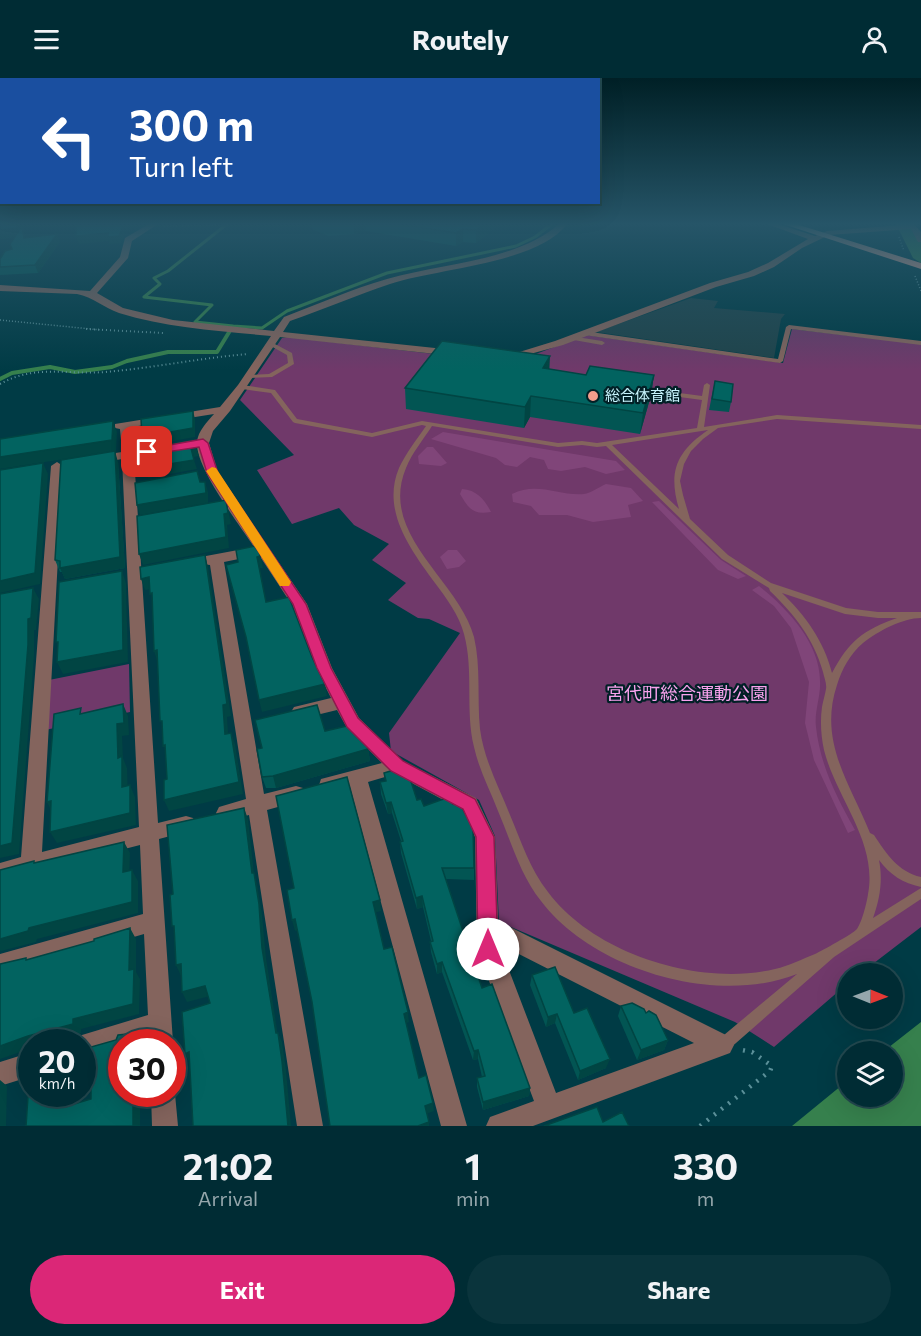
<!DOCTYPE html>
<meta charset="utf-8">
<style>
body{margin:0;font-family:Commissioner,"Noto Sans JP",sans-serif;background:#0a343c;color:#f1f3f6;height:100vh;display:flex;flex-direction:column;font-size:22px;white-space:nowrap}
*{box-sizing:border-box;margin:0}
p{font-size:20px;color:#95a7ac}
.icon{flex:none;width:33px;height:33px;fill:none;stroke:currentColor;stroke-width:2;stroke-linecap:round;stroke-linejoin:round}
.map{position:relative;height:1048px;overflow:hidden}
.side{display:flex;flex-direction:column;background:#002c34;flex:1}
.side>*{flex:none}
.guide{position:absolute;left:0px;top:0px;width:600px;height:126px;box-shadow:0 6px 24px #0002,0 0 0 2px #22484f;background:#1a4fa0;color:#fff;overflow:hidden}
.needle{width:39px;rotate:91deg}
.fabs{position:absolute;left:837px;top:885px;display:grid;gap:12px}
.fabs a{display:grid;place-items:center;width:66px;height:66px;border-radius:50%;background:#002c34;box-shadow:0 6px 24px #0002,0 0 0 2px #22484f;font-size:30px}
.speed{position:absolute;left:18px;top:951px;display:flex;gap:12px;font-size:30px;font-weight:700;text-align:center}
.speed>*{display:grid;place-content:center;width:78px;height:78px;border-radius:50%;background:#002c34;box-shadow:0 6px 24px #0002,0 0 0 2px #22484f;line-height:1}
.speed small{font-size:15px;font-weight:400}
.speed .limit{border:9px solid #d22;background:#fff;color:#111}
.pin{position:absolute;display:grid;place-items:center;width:51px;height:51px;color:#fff;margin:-26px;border-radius:12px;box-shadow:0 3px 9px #0006}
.me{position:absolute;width:66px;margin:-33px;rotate:0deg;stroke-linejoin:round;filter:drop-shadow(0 0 4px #0008)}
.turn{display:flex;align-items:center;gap:21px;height:126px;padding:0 30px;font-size:27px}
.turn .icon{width:78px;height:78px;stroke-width:2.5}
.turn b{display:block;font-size:42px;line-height:51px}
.eta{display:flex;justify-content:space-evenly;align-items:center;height:102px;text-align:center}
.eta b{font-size:36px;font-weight:700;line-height:42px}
.cta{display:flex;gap:12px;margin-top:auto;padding:12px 30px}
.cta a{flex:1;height:69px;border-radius:36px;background:#db2777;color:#fff;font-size:24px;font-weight:700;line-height:69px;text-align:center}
.cta a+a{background:#0a343c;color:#f1f3f6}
header{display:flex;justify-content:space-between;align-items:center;height:78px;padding:0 30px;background:#002c34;font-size:27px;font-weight:700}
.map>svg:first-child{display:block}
.built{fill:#1f434a}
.green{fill:#70396a}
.forest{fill:#804579}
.water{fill:#36804d}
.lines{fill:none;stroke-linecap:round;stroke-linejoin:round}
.stream-far1{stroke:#36804d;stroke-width:3}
.stream{stroke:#36804d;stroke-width:4}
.river{fill:#36804d;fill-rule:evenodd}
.path-far2{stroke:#5b9099;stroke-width:1.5;stroke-dasharray:1 2;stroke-linecap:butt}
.path-far1{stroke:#5b9099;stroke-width:2;stroke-dasharray:1 3;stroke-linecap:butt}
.path{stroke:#5b9099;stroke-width:4.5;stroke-dasharray:2 7;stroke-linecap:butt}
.service{fill:#84645d;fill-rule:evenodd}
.minor{fill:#84645d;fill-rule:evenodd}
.motorway{fill:#f1a393;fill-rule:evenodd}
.wall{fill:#025553}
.shaded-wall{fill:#014543}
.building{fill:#026360;stroke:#014543;stroke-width:1.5}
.route{fill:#db2777;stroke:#8e194d;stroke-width:1.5}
.slow{fill:#f59e0b}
.poi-dot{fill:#f49d8c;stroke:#012026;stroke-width:2}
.labels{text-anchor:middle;stroke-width:4.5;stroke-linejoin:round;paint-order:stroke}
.far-poi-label{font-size:15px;fill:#c5f2fb;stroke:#012026;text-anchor:start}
.park-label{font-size:18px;fill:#f8a2ed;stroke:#012026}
</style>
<header><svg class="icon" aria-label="menu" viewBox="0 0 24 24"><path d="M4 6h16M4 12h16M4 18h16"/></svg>Routely<svg class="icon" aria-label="person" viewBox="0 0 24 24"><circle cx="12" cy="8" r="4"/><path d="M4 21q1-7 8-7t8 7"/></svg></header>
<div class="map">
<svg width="921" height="1048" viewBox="0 0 921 1048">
<rect width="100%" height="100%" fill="#003b45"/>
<path class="built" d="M691,220L718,223L714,230L785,236L781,241L774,280L596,254Z"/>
<path class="green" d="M792,251L921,266V849L861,895L848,896L847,906L774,969L735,944L499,844L495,758L479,722L391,673L389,655L460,555L429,541L418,540L388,522L406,505L372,482L389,466L354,447L339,430L292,446L257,392L294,377L240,322L282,260L288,259L486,282L528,279L586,257L783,285Z
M129,586L130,634L45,652L49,602Z"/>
<path class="forest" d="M443,354L616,383L625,392L606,396L585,389L561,393L548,391L544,382L530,379L517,389L505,387L496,380L431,361Z
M427,369H433L447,385L441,388L419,386L418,378Z
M606,406L631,410L643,423L628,427L631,439L593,444L567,437H539L531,428L513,424L512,416C537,403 558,418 584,416C591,415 599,409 606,406Z
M462,411C477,412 485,422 491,434C473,437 469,431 460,416Z
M659,423L721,482L746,498L738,501L718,492L652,424Z
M448,472H457L466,483L459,489L447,491L440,479Z
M759,508C787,530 820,565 820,603C821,618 814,634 816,649C820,687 837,720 855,752L848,755L814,682L805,645L809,604L791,550L774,528L752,512Z"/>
<path class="water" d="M921,944V1048H792L847,1003L848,1018H892V974L884,973Z"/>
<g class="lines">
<path class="stream-far1" d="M227,146L168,193L154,200L160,206L144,219L212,227L195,244L233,248
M230,252L233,248L262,250L287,233L387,195L516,168L535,159L552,146"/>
<path class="stream" d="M0,301L12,295L50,289L75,294L112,289L127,283L168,274H217L231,251"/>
<path class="river" d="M896,146H912L921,164V185L913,180Z"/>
<path class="path-far2" d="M164,148L227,147
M899,159L904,173
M915,198L921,213
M0,242L101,252"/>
<path class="path-far1" d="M86,251L163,255
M0,306C36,286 66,297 105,294C153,290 200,280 248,276"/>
<path class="path" d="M700,1048L770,993L772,988L752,974L742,972"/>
<path class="service" d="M789,247L921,263V267L791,251L783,283L780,285L584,257L581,255L584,253L778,281L786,249Z
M570,258L602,263L605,265L602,267L568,261V259Z
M269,265H273L292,275L294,286L272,299L247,300L246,299L249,297L269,296L288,285L287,277L269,267Z
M707,305L710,307L704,349L777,337L921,347V351L777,341L718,350L703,361L691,373L684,386L680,403L683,417L690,441L728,477L771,505L846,530L878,534H921V540C903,540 878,553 863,565C850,576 842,591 837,607C818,664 850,705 870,755L874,757C886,775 898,794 921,799V809C903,805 890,797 879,782C883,802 880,821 873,840L921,810V821L834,879L728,972L723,973L718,972L717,967L718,962L797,896C717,928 593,892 541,823C520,797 511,763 498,733C490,712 479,692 474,669C465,632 474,593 464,556C459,537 447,521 435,505C411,472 381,433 399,390C406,375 417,361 426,348L422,347L372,359L295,345L293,344L271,315L242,311L239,309L242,307L275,312L297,341L372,355L422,343L558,365L582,363L597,365L697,350L702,322L642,314L639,312L642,310L702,318L704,307ZM432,348L558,369L582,367L597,369L606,368L722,481L769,510L770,513C794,536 814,561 823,594C824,599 827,606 826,611C825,617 823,623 822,629C820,643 821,658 824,672C836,720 878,764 868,816C867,824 862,844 857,851C851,857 823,872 815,876C802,881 789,888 775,891C700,909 594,876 548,814C530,791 521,763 510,737C499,709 484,682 480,651C477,620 481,589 474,559C459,502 378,457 406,390C412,375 423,362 432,348ZM708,352C676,374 668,394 679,431L612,367ZM782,515L845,536L878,540H897C863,552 849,563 832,595C824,563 805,537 782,515Z"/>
<path class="minor" d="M149,146H158L132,163L128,180L97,215L123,230L173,242L274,253L284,239C318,226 352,211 387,201C442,185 515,184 559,146H567C537,186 438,190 390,206C357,217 324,231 290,243L283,254L454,272L459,275L454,278L280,259L230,333L213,353L209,365L218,395L307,526L332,590L359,640L403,683L476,720L495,759L498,843L730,959L734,967L730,975L533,1048H486L490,1039L534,1023L477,871L475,759L462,732L395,696L368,704L467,1048H441L350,709L328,715L321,713L319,707L321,701L382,685L347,650L337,632L300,641L294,639L291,634L294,629L331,620L316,590L292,527L259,477L224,484L264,716L296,708L303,710L305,716L303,722L267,732L323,1048H297L249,737L226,743L219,741L216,735L219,729L246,721L210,487L201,486L199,483L206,478L254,469C239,446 195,389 197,364C198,353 207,344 214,336L132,349L133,372L164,367L170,371L164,375L134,379L158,745L186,738L193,740L196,746L193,752L159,761L173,964H149V960L135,964H122V969L82,981V964H72L74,961L82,957L148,937L144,856L0,898V876L143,836L140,767L0,803V785L21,779L51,388L57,384L63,388L42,774L139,749L122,381L96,386L90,382L96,378L122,374L120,351L115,350V346L220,329L238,307L271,258C220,253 168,250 119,235C104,230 93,219 77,216L0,213V207L90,213L120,179L125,160ZM499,866L694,965L556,1015Z
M767,146H778L815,158L827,153L914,146L921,154V164H918L911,151L829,157L802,170L774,189L754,198L716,209L563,267L508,282L503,279L555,263L710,205L748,194L768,185L808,161Z
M32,974V998L0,1008V984Z
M172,1009L175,1016L178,1048H152L151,1016H172Z"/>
<path class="motorway" d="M783,146H796L921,185V191Z"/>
</g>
<path class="wall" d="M18,146L19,152L22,148L25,160L60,164L38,195L0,197V181L12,171L15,159L0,161Z
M311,146H500L476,165L463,164L456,168L366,153L354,156L329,158L313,152Z
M549,291L586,297H654L651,317L640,356L530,339L524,350L406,331L405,310Z
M715,303L731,324L729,334L709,332Z
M118,384L125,490L65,501L62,494H60L55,482Z
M325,653L368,671L370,683L276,710H266L262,699V670Z
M384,695H399L417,722L424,728L474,790V802L446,801L482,910L530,1010L529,1018L483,1032L477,1009V1000L482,999L478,981L473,982L442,894L437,896L431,874L430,864L431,863L423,829L417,831L401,775L400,764L401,763L392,735L388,736L381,716L380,704L385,703Z
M532,897L574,935L606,990L578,1002L555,945L546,949L530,907Z
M621,928L646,935L668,962L664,972L637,982L618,938Z"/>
<path class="shaded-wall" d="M16,146H18L20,158L0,161V152Z
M124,146H132L130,153H126L121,165L110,166L109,163L79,166L76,158Z
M353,146H366V153L354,156Z
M484,146H500L476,165V152Z
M463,151V164L456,168V155Z
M57,156L60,164L38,195L35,187Z
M550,278L549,298L543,290Z
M654,297L651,317L640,356L643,335Z
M531,318L530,339L524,350L525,329Z
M193,333L195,341V359L145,368L142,359Z
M113,343L117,354L116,373L0,391V379Z
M196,369L199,378L194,379L191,370Z
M115,373L118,384L125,490L65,501L60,490Z
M194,382L197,391L148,400L145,390Z
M43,385L48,396L40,506L0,515V503Z
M205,404L208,414V425L140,437L137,427Z
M226,422L231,446L227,447L229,470L143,487L139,476L224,436Z
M260,475L263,490H260L257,479Z
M205,477L208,489L231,638L227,639L229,668L225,656L223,627Z
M122,493L126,505L128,584L63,596L57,584Z
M149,499L153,511L145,512L141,501Z
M33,510L39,521L36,552H34V578L19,776L0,780V768L28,541Z
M157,572L158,585L154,573Z
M325,606L327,618L262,634L259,622Z
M123,626L128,638L129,657L122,658L123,680L127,690L128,720L122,709L118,680L117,646Z
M231,655L235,666L243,716L169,733L164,722Z
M368,671L370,683L276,710L273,698Z
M130,707L135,719L136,747L57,765L50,754Z
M51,723L53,736L47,724Z
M391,724L392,735L388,736L386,725Z
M244,730L248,741L254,796L257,806L262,837L266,880L279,965L276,955L262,870L252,795Z
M124,764L130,775L129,805L123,794Z
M132,792L138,803V835L37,861L36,864L1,873L0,872V861L29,850Z
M422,818L423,829L417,831L416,820Z
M380,822L381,833L374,835L373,824Z
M295,841L298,852L295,853L292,842Z
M130,850L136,861V894L140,901L139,936L81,951V955L48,964H32V970L0,981V968L73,941L129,892Z
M442,884V894L437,896V886Z
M181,886V898L176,887Z
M205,908L210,918L187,924L182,914Z
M408,934L409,944L405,946L404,936Z
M557,936L555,945L546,949L548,939Z
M137,955L143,964H137Z
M278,955L282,964L286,992L291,1048H288Z
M668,962L664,972L637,982L641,972Z
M478,972V981L473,982L474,973Z
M189,974L190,985L185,976Z
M610,981L606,990L578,1002L580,993Z
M0,1002L7,1008L6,1048H0Z
M530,1010L529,1018L483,1032V1024Z
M63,1016H72V1038L64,1029Z
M133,1016H140V1048H133Z
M433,1025L434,1033L426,1036L425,1028Z
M429,1044V1048H418Z"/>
<path class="building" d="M0,146H16L17,150L0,152Z
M76,146H126H124L119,158L108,159V155L76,158Z
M399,146H484L476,152L463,151L456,155Z
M22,148L24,160L57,156L35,187L0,189V181L5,173L12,171L10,166Z
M442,263L550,278L543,290L586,297L590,288L654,297L643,335L531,318L525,329L405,310Z
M715,303L733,306L731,324L712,321Z
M193,333V350L142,359L141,341Z
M113,343L112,362L0,379V361Z
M194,362L196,369L191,370L194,382L145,390V370Z
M115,373L120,479L60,490V483L55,482L61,382Z
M43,385L35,495L0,503V392Z
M197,393L200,404H205L206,415L137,427L135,405Z
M226,422L228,435L224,436L226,459L139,476L137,438Z
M255,468L260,475V478L257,479L266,524L289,519L312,579L325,606L259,622L246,559L226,487L238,484L236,472Z
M205,477L227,626L223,627L225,656L231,655L239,704L164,722V702L167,701L165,667L163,668L162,643H160L157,572L154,573L152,515L150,516L149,499L141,501L140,489Z
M122,493L123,572L57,584L58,564H56L59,504Z
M33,510L31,540L28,541V567L12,765L0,768V516Z
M123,626L124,645L117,646L118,680L122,678V709L130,707V735L50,754L51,723L47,724L54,636L81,630L80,636Z
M317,627L325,653L351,647L365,660L368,671L273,698L262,699L257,671L262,670L255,642Z
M397,691L399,695L408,694L417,722L421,721L424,728L449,719L453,726L459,724L473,750L474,790H442L482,910L492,906L530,1010L483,1024L477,1000L485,998L478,972L474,973L442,884L437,886L430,864L433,863L422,818L416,820L400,764L403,763L391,724L386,725L380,704L386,703L384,695Z
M347,699L380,822L373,824L384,871L392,869L408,934L404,936L419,1000L426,997L433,1025L425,1028L429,1044L418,1048H330L312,924L295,841L292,842L287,812L294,810L276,718Z
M244,730L252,795H254L259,826L262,870L276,955H278L282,983L288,1048H193L189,974L185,976L182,934L210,925L205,908L182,914L181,886L176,887L174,848H172L170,817L173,816L167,747Z
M124,764L123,794L132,792V824L29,850L28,853L0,861V792L34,783V785Z
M130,850L129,892L134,891L133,926L73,941V946L28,958L0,968V886L26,880V882L94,863V861Z
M555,889L574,935L587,930L610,981L580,993L557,936L548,939L532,897Z
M632,925L644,931L646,935L649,933L656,937L668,962L641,972L621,928Z
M137,955V964H122V1016H133V1048H26L30,989L32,988V1016H63L64,1029L91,1021V969L116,962L118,957Z
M597,1029L603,1044L622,1034L629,1048H544Z"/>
<linearGradient id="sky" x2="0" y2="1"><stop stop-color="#002026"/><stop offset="0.5" stop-color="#265568"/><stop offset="1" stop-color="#265568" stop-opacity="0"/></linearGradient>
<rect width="921" height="292" fill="url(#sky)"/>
<path class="route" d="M203,361L208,365L218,395L306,526L331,590L358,640L403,683L475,721L494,759L498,871L495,878L488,881L481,878L478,871L476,759L463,731L391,693L347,649L317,590L293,526L207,395L199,369L147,377L141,374L147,371Z"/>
<path class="slow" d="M212,389L216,390L289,501L291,504L289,508H280L206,393Z"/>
<circle class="poi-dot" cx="593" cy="318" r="6"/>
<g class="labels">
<g class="far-poi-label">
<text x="605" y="323">総合体育館</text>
</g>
<g class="park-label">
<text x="687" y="622">宮代町総合運動公園</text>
</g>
</g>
</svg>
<div class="fabs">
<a><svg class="needle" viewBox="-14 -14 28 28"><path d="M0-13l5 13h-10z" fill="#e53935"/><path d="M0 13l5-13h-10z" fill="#95a7ac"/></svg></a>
<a><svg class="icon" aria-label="layers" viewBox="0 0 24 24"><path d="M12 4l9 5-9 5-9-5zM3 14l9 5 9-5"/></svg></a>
</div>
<div class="speed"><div>20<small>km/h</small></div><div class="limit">30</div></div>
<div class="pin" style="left:147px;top:374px;background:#d93025"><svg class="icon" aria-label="arrive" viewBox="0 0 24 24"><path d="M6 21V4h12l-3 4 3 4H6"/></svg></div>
<svg class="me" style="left:488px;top:871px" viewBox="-20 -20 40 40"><circle r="19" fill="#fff"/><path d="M0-13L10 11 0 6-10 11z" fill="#db2777"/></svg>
<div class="guide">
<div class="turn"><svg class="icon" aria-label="left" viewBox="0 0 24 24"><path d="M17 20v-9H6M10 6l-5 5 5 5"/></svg><div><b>300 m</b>Turn left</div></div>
</div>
</div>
<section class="side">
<div class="eta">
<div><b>21:02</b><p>Arrival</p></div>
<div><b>1</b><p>min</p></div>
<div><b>330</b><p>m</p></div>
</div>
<div class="cta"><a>Exit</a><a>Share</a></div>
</section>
